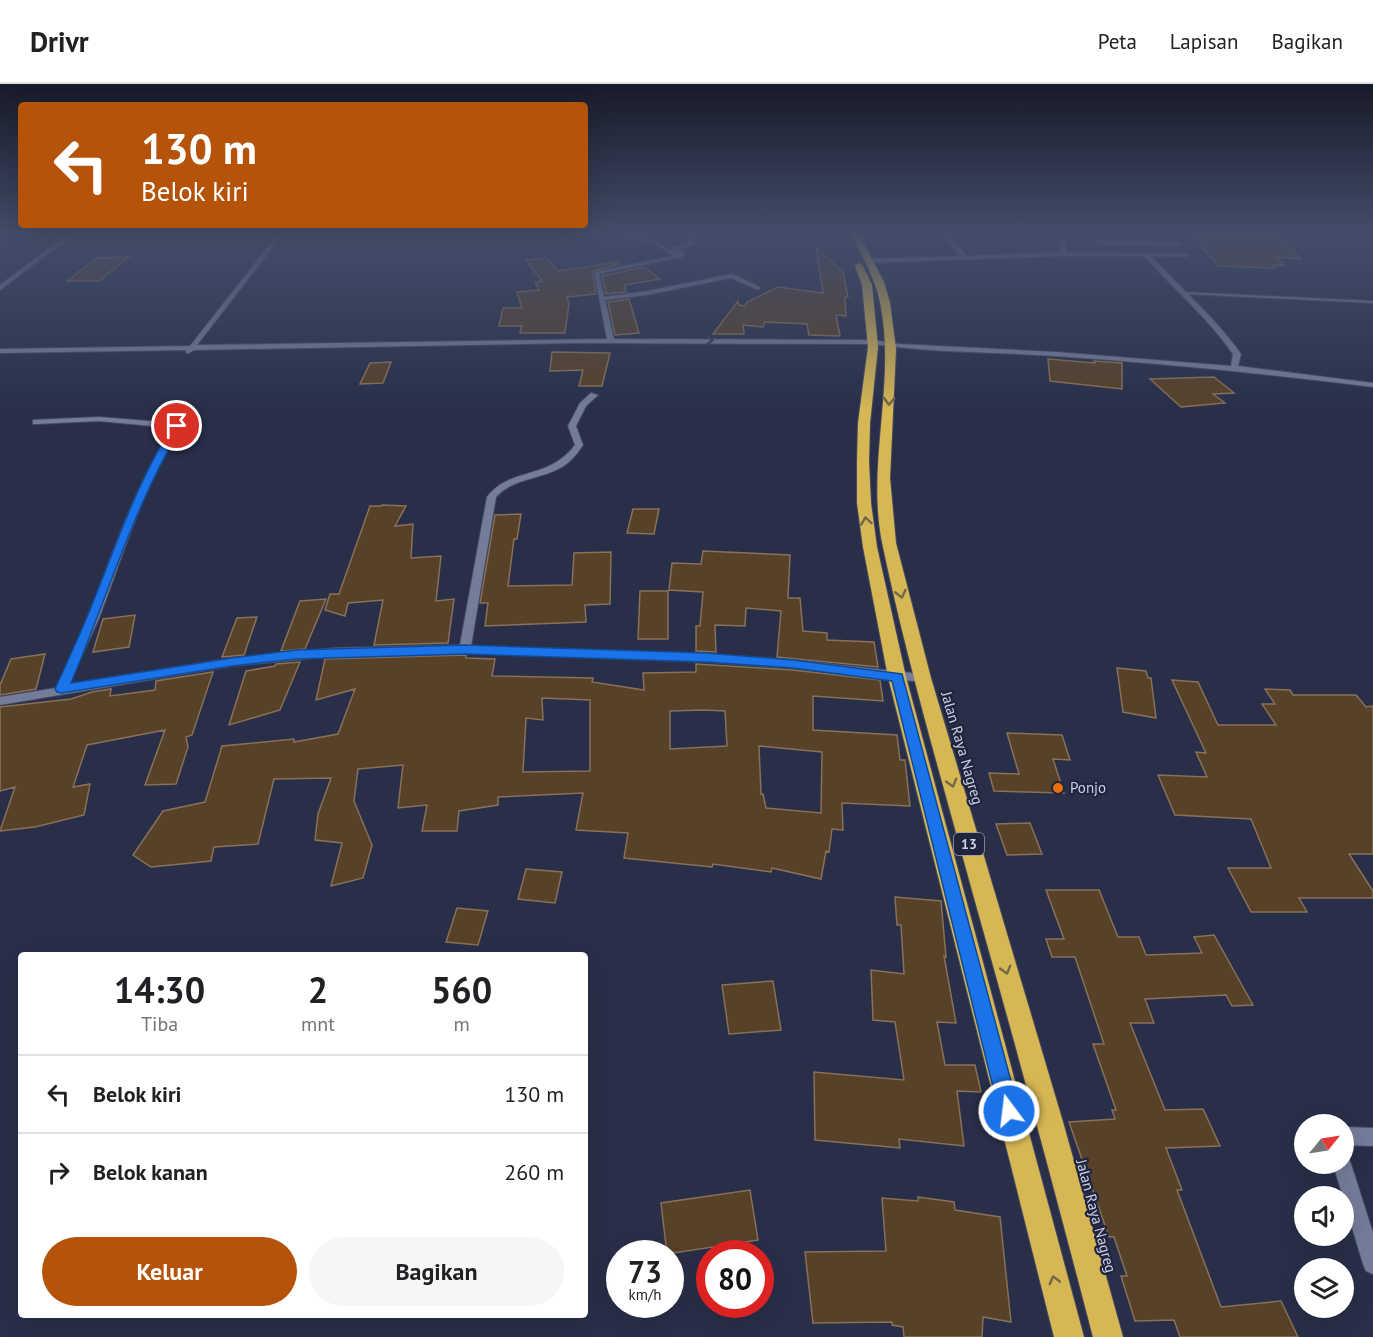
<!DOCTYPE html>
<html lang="id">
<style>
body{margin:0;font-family:"PT Sans",sans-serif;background:#f6f6f6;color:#202124;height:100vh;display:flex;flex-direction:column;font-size:22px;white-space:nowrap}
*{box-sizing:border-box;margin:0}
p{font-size:20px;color:#757577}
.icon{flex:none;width:33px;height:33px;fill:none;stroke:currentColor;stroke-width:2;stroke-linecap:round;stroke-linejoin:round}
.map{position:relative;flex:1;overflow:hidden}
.details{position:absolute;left:18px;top:868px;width:570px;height:366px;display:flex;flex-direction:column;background:#fff;border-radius:6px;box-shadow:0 6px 24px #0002}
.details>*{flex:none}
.hud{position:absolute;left:18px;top:18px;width:570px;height:126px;border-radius:6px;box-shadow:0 6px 24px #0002;background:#b45309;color:#fff;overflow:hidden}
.needle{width:39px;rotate:60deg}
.buttons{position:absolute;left:1294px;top:1030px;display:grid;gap:12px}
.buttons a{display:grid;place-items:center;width:60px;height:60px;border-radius:50%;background:#fff;box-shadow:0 6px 24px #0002;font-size:30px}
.speed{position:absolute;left:606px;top:1156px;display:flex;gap:12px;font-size:30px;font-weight:700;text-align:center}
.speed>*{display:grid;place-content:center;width:78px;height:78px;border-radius:50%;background:#fff;box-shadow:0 6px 24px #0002;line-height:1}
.speed small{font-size:15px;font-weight:400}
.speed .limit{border:9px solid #d22;background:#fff;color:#111}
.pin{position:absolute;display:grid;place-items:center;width:51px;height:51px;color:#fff;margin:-26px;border:3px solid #fff;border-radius:50%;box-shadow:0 2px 6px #0007}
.me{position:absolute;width:66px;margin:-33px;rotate:345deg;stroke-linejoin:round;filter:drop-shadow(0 0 4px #0008)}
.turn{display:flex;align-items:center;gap:21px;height:126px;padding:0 24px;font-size:27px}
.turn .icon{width:78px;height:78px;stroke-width:2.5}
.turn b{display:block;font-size:42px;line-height:51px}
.eta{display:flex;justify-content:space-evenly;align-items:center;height:102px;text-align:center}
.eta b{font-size:36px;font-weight:600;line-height:42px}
.cta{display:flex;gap:12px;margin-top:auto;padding:12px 24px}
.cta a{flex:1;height:69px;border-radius:36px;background:#b45309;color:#fff;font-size:24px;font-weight:600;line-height:69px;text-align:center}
.cta a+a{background:#f6f6f6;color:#202124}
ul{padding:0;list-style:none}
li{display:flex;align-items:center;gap:18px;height:78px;padding:0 24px;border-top:2px solid #e0e0e0}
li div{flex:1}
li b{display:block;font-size:22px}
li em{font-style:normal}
header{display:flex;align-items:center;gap:36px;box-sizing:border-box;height:84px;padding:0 30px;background:#fff;border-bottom:2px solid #e0e0e0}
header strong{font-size:28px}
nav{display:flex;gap:33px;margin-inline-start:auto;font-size:21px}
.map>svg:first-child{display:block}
.building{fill:#574129;stroke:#887157;stroke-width:1.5;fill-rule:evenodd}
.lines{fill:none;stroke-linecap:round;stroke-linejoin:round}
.lane-casing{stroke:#464b61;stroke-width:2}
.street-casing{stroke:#464b61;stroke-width:2}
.highway-casing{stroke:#464b61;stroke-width:2}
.lane{fill:#747c9a;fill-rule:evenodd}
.street{fill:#747c9a;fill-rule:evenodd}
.highway{fill:#d7b754;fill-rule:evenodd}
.oneway{stroke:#353b56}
.oneway2{stroke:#726748}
.route{fill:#1a73e8;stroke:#114b97;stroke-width:1.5}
.food-dot{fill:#e8710a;stroke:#20253f;stroke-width:2}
.labels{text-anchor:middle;stroke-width:4.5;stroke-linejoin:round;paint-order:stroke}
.shield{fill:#20253f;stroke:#989db0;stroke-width:1.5}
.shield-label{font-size:14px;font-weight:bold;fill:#ccd1e1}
.street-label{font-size:15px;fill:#ccd1e1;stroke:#20253f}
.poi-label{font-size:15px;fill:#ccd1e1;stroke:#20253f;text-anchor:start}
</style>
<header>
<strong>Drivr</strong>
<nav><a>Peta</a><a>Lapisan</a><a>Bagikan</a></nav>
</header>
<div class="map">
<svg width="1373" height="1253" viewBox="0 0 1373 1253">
<rect width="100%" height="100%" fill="#292f49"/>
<path class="building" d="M1208,150H1276L1301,175L1276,173L1284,181H1272L1275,184L1219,182L1190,151L1207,152Z
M816,164L843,188L848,213H845L846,232L836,231L840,252L809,251L807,240L765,238L763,243L743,241L744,250H713L738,217L739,221L745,222L747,218L778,203L823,209Z
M129,173L99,197H67L97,174Z
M547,174L558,187L618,178L620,180L592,187L596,210L567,213L569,219L565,249H520L522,242H499L503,224H522L517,208L539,206L535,198L542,197L526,176Z
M644,183L660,195L625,201L626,208L606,210L602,192Z
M629,215L639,249L615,251L608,218Z
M552,268L610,269L602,302H579L583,286L550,287Z
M1048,275L1095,279L1094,277L1122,279V305L1050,297Z
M391,278L383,299L360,300L370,279Z
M1214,293L1234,309L1213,310L1225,319L1181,323L1150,295Z
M382,421L406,422L395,442L413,440L411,474L441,472L436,517L454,515L448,559L374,561L383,516L348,519L345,532L325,526L330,510H339L370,422H381Z
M633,425H659L654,450L627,449Z
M521,430L517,455H514L508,502L572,501L574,469L611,468L610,520L585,521L586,538L485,542L488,519H480L495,431Z
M703,467L790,471L788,514H800L803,547L827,549V556L874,558L878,583L777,573L781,527L746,524L745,542L715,541L716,568L696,567V542H700L703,508L669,506L672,479L701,480Z
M640,507H668V555H638Z
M326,515L305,565L281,567L300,517Z
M135,531L129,563L93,568L103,535Z
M257,533L244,571L222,573L237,534Z
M45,570L36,605L0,611V601L11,575Z
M466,571V574L495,575L492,592L593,594L592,598L644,606L643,589L696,588V580L793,586L880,596L883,617L813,612V646L897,651L900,676H905L910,722L842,719L843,746L832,745L829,768L826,767L821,795L772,784L771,788L713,780L712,783L624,774L628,749L576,746L583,709L498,713V721L459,727L457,747H422L427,721L398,724L403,681L358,685L354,717L372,761L363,794L331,802L342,759L315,756L318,730L331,694L274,695L258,760L214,763L211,777L151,783L133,771L163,727L205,718L222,662L294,655V658L338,650L355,605L316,616L325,575ZM542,614L590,616V687L523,688L526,634L543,636ZM704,626L725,627L727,662L670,665V627ZM759,662L822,668L821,729L766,724L763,710H761Z
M300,578L280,626L229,641L246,587L275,582L276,580Z
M1117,584L1146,587L1148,594H1151L1156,634L1123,628Z
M213,588L192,651L186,653L188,663L176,700L145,701L165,646L87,661L73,703L90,700L84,731L35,743L0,747L15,703L0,707V623L71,615L92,608L111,605L110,612L155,606L156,597Z
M1172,596L1198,598L1218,641H1276L1262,620H1275L1265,605L1290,606L1293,611H1356L1366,623L1373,622V770H1349L1373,807V814H1299L1307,828H1251L1228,784H1271L1251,735L1175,731L1158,691L1207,693L1196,668L1206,669Z
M1007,649L1062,651L1070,676L1053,675L1064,709L994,707L989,689L1019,690Z
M1030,739L1042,770L1007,771L996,740Z
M526,785L562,788L555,819L518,815Z
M1046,806H1099L1118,853H1139L1146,871L1202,869L1194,853L1214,851L1253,921L1232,922L1226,911L1145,915L1154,939H1130L1165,1026L1203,1025L1220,1062L1166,1064L1182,1106H1177L1221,1223L1281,1217L1298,1253H1180L1174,1236L1135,1237L1121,1192H1127L1114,1153H1109L1069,1038L1115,1035L1112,1026H1116L1093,960H1104L1075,873H1052L1046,855H1064Z
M895,813L941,817L946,873L944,872L956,939L937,938L945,981H975L981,1008L957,1007L964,1062L899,1055L900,1064L815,1056L814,988L904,996L895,938L873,936L871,886L904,890L901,841H897Z
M457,824L488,827L478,861L446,858Z
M773,897L781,946L729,950L722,901Z
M750,1106L758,1156L667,1170L661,1119Z
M918,1113L954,1118L955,1126L1000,1133L1011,1238L983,1233L982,1253H904L903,1243L892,1241V1238L813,1239L805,1168L886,1167L882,1114L918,1117Z"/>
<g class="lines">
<g class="lane-casing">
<path id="lane" d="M1184,208L1373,217V219L1186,210L1184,209Z"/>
</g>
<g class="street-casing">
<path id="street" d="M68,150H74L0,206V201Z
M278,150H283L197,261L607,255L594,188L673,172L655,160L608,150C635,150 655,156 679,170L672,164L689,159L683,150H688L696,160L680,165L685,169L682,173L599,190L604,213L647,207L732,190L760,203V205H756L731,194L647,211L605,216L614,255L873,256L899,260L1056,268L1231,282L1233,270C1208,234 1174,205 1144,172H1063L868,179L865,177L868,175L961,172L943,150H948L967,172L1060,168V157L1063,155L1066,157V168L1189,170L1187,173L1151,172C1181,205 1215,233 1241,270L1238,282L1373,299V303C1267,290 1161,279 1055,272C995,268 933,269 873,260L574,259L194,266L189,269H186V266L0,269V265L190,262Z
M1099,157L1178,158L1181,160L1178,162L1097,160Z
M591,309L598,311L586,322L576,342L583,361C577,370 570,379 560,384C539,396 513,394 496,413L471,562L706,570L793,576L922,590L928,594L926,597L922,598L793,584L706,578L465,569L336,572L232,582L0,621V613L56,604C67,580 79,556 88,532C114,468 134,402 173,344L99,337L36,340H33V336L99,333L173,339L182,343C143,402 124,469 99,534C89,557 78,579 68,601L232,574L336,564L460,561L487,413C511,382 548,397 575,361L568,342L580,319Z
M1344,1043L1373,1044V1062L1344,1061Z
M1344,1072L1348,1074L1351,1080L1373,1149V1190L1366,1187L1363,1180L1333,1080H1344Z"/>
</g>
<g class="highway-casing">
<path id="highway" d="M851,150H859L884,198L890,219L896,265L890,394L896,459L931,594L1063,1038L1123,1253H1093C1056,1111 1018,969 978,828C945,707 909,586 883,463C865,382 897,299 880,218C875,194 862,172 851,150Z
M859,179L863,182L872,201L878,263L870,339L869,378L871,419L877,463L906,593L1084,1253H1054L888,593L863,463L857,419V378L858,339L868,263L862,201L855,182Z"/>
</g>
<use href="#lane" class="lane"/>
<use href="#street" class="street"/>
<use href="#highway" class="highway"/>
</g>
<defs><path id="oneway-chevron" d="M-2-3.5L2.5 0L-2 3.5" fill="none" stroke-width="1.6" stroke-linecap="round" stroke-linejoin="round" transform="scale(1.5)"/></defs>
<use class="oneway" href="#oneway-chevron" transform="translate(709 256) rotate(1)"/>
<g class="oneway2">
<use href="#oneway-chevron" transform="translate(889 317) rotate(92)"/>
<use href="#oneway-chevron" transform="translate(866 437) rotate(-98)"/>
<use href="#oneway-chevron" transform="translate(901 510) rotate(77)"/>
<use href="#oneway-chevron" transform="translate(952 699) rotate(74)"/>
<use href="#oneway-chevron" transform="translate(1006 886) rotate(74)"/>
<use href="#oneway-chevron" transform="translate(1054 1196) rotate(-105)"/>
</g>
<linearGradient id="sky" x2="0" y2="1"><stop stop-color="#171a28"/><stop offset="0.46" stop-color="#434d6a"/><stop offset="1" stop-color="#434d6a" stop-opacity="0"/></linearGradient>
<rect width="1373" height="326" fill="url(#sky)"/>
<path class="route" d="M174,340L182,342C134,421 107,514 71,599L232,574L296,566L465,561L706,569L793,576L902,590L1019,1027L1016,1034L1009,1037L1002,1034L999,1027L892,597L793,584L706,578L465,570L296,575L232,582L62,609L57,608L55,605C66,581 77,557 87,533C114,468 135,400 174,340Z"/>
<circle class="food-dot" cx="1058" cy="704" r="6"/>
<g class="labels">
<rect class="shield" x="954" y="749" width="30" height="22" rx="4.5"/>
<g class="shield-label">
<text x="969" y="765">13</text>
</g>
<g class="street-label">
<text transform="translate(962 664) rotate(74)" y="5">Jalan Raya Nagreg</text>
<text transform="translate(1096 1132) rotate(75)" y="5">Jalan Raya Nagreg</text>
</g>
<g class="poi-label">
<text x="1070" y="709">Ponjo</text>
</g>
</g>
</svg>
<div class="buttons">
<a><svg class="needle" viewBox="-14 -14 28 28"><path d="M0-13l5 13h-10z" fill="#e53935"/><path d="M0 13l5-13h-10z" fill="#757577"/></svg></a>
<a><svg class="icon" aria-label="sound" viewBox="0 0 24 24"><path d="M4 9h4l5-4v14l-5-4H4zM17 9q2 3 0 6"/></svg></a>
<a><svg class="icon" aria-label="layers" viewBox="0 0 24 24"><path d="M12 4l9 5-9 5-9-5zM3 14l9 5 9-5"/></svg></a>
</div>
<div class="speed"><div>73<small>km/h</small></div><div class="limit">80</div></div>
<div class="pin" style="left:177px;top:342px;background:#d93025"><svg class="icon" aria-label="arrive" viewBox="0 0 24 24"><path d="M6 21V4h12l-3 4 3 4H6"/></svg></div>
<svg class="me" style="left:1009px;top:1027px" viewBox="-20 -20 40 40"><circle r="17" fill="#1a73e8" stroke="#fff" stroke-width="3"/><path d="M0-11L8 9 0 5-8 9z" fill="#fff"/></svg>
<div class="hud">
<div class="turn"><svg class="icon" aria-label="left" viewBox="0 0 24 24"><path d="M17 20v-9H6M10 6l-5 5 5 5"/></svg><div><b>130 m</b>Belok kiri</div></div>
</div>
<section class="details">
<div class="eta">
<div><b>14:30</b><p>Tiba</p></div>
<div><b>2</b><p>mnt</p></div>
<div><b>560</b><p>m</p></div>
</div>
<ul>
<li><svg class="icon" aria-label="left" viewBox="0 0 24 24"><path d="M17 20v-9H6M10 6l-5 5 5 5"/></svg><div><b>Belok kiri</b></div><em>130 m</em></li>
<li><svg class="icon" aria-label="right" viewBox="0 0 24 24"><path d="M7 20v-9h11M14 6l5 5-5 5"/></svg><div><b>Belok kanan</b></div><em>260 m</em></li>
</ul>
<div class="cta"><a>Keluar</a><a>Bagikan</a></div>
</section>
</div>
